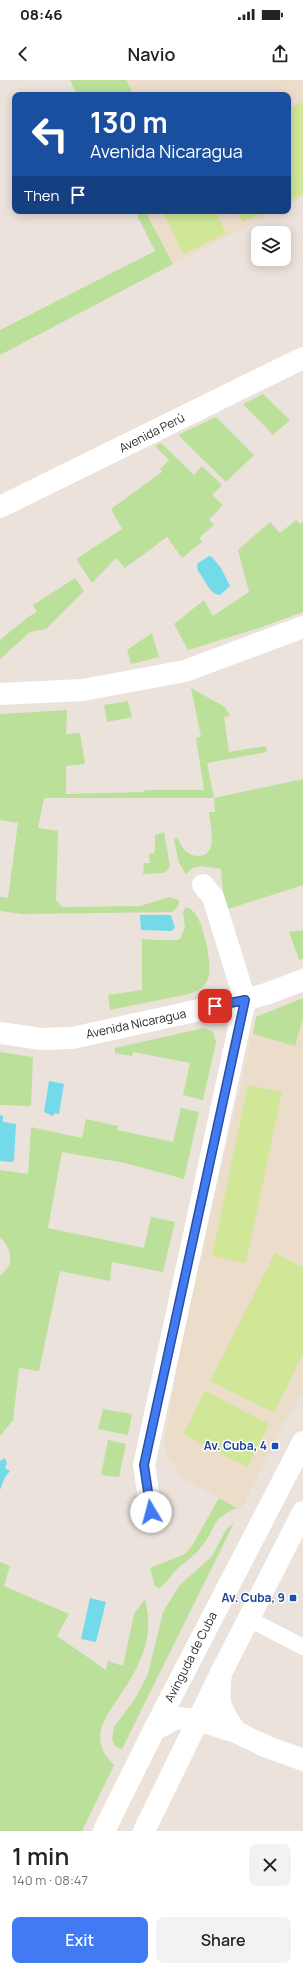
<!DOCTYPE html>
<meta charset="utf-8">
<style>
body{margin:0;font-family:Manrope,sans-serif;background:#f2f2f2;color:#222;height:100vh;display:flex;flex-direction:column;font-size:15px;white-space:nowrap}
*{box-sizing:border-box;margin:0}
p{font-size:13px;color:#767676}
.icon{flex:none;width:22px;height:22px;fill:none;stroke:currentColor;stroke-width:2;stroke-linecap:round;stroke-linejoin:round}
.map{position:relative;height:1751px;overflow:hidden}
.side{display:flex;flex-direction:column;background:#fff;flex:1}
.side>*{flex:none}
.top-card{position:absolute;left:12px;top:12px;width:279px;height:122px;border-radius:8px;box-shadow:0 2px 10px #0003;background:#1a4fa0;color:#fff;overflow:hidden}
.tools{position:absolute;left:251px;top:146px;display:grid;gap:8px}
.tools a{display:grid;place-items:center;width:40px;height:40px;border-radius:8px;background:#fff;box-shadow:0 2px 10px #0003;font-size:20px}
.pin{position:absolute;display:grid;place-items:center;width:34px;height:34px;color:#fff;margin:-17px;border-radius:8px;box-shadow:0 2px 6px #0006}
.me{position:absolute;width:44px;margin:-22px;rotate:352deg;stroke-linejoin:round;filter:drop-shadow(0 0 3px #0008)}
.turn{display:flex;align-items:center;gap:14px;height:84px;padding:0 12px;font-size:18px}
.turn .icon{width:52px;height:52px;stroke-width:2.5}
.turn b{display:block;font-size:28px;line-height:34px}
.then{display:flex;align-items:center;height:38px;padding:0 12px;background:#0003;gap:8px;font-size:15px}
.round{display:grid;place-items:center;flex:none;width:42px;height:42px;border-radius:8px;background:#f2f2f2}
.overview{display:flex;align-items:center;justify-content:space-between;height:68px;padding:0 12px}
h1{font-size:24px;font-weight:600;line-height:30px}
.cta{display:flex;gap:8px;margin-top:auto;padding:8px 12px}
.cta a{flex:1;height:46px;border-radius:8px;background:#417af3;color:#fff;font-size:16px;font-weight:600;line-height:46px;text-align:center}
.cta a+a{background:#f2f2f2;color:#222}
.status{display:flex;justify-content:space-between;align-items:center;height:28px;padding:0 20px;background:#fff;direction:ltr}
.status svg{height:11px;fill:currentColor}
header{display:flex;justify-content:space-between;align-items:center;height:52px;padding:0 12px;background:#fff;font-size:18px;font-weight:600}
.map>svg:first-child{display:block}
.education{fill:#ecddcb}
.green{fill:#bbe09a}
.pitch{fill:#cfe796}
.water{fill:#72dae9}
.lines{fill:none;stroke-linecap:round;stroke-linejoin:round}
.service{stroke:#fff;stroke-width:16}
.minor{stroke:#fff;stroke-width:22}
.secondary{stroke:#fff;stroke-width:22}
.route-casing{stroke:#2a4f9e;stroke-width:10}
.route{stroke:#417af3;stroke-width:7}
.transit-dot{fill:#1a4fb4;stroke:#fff;stroke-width:1.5}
.labels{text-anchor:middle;stroke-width:3;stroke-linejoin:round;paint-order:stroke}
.street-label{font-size:12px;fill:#292929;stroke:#fff}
.transit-label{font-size:12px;font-weight:bold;fill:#164399;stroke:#fff;text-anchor:end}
</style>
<div class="status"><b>08:46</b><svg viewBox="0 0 49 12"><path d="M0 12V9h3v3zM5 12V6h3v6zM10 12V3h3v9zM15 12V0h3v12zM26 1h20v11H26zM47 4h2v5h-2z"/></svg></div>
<header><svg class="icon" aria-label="back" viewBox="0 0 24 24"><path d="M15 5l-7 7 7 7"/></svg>Navio<svg class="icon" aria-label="share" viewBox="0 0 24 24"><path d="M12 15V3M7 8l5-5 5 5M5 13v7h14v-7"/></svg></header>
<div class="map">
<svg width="303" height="1751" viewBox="0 0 303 1751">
<rect width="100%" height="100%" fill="#ebe2db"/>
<path class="education" d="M78,0H303V117L288,125V15H86Z
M145,131H277L173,184Z
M303,918V1313L284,1342L241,1430L184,1399L169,1379L164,1365L165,1357L180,1269L256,937Z"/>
<path class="green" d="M70,0H126L134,15H77Z
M135,131H145L173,184L0,275V250L155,171Z
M263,314L290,340L273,355L243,324Z
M216,337L254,375L226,402L178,355Z
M161,363L194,395L202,386L222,405L212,415L223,425L209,440L214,445L199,458L202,462L182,478L167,457L125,488L116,478L92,503L76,479L122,449L111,429L162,392L160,389L169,380L155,366Z
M296,440L300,444L303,442V532L259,548L188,570L174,544L204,520L213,536L249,512L238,470L270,442L280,453Z
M75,498L84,511L46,549L30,552L0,579V560L28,537L37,532L33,525Z
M152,553L159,577L131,584L127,570Z
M191,608L225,627L230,636L224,637L229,672L266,666L267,672L207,683L214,718L303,699V805L228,829L223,813L221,789L201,786L193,788L186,794L179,783L174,760L176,757C181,762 181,768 187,772C191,775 194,776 199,776C219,775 210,745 209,732H215L214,718H44L38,748L58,751L56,820L62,827L140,826L169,817L179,820V824L173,832L22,834L0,831V817L8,818L18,743L0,740V634L67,630L66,654L80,653L85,684L66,686V714L144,712L145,710H204L196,658L201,657Z
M128,621L132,637L107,642L104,625Z
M164,752L170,786L167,791L163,793L143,794L144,783H150L149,774H153L155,770V755Z
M186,827C190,829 194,831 196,835C204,846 213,886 208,899C204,908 197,911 189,914L110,930L108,915L142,910V859C152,859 172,862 180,859L185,847L183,832Z
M303,850V879L299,880L289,852Z
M303,918V938L295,966L253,954L256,937Z
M204,948L213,952L216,962L203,1020L183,1015L190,983L133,972L132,976L115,973V968Z
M0,972L33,977L31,1026L0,1025Z
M181,1028L199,1032L184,1099L125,1083L62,1072L48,1148L144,1168L151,1137L175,1142L163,1192L112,1182L110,1201L60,1191L39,1291L19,1288L13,1340L0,1356V1196C3,1193 8,1188 10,1183C12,1175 7,1162 0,1158V1090L28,1094L31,1047L82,1058L86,1039L118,1046L117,1050L173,1062Z
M103,1329L132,1334L128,1355L98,1349Z
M108,1360L126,1364L119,1397L101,1395Z
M219,1418L237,1428C208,1440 218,1448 201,1467C195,1475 186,1481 178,1488C171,1494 167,1503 160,1508L155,1506L150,1488L185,1474L192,1466Z
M234,1443L122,1669L115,1666L112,1659L114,1647L135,1619L148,1594L163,1532L179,1506L212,1476L227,1448Z
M0,1482L10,1486L4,1506L69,1534L57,1556L106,1590L108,1581L123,1586L134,1534L145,1519C149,1536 150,1552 144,1570C139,1584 132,1598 123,1611C106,1637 86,1657 114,1685L82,1751H0Z"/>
<path class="pitch" d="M303,22V114L288,122V29Z
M162,131H215L226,153L184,174Z
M237,131H264L243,142Z
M248,1005L282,1012L246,1183L212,1176Z
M275,1173L303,1187V1274L274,1333L210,1301Z
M205,1311L269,1344L247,1387L183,1354Z"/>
<path class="water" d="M209,476L212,477L221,488L230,506L220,515C209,514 205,499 198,491L197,484Z
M140,835H171L175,848L171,851L141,850Z
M49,1001L64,1004L59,1034L55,1033L53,1036L44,1032Z
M0,1035L3,1036V1042L16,1044L14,1080L12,1082L0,1081Z
M5,1378L7,1383L5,1388L10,1391L5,1397L0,1410V1381Z
M90,1518L106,1522L96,1562L81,1559Z"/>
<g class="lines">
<path class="service" d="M249,1539L303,1567"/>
<path class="minor" d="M0,427L303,278
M0,614L83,610L185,591L303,547
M203,805L213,817L245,920
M0,953L41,959L72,958L245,920L269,913L303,900
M151,1432L144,1385L245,920
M221,1593C218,1623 218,1627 236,1652
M154,1650L176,1638L198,1640L236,1652L265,1666L303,1680"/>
<path class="secondary" d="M104,1751L154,1650L303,1362
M144,1751L221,1593L303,1432"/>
</g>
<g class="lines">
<g class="route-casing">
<path id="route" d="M151,1432L144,1385L245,920L215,926"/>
</g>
<use href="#route" class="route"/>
</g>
<g class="transit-dot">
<rect x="271" y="1362" width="8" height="8" rx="2"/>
<rect x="289" y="1514" width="8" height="8" rx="2"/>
</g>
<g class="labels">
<g class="street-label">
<text transform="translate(152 353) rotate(-27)" y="4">Avenida Perú</text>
<text transform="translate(136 944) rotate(-12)" y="4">Avenida Nicaragua</text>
<text transform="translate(191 1577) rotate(-63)" y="4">Avinguda de Cuba</text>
</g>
<g class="transit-label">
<text x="267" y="1370">Av. Cuba, 4</text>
<text x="285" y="1522">Av. Cuba, 9</text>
</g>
</g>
</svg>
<div class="tools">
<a><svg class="icon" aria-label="layers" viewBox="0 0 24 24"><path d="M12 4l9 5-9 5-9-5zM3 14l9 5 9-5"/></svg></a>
</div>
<div class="pin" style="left:215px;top:926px;background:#d93025"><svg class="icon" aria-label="arrive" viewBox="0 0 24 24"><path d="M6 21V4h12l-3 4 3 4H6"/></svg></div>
<svg class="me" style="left:151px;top:1432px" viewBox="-20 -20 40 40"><circle r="19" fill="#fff"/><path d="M0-13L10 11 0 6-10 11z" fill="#417af3"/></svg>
<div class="top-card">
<div class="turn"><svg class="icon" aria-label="left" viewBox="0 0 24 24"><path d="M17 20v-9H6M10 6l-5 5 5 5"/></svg><div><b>130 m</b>Avenida Nicaragua</div></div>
<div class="then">Then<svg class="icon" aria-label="arrive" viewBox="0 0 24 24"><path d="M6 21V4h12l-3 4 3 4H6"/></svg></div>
</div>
</div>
<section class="side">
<div class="overview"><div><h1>1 min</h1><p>140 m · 08:47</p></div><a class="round"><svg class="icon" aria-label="close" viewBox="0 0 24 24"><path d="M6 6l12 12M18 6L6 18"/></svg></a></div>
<div class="cta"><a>Exit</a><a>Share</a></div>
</section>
